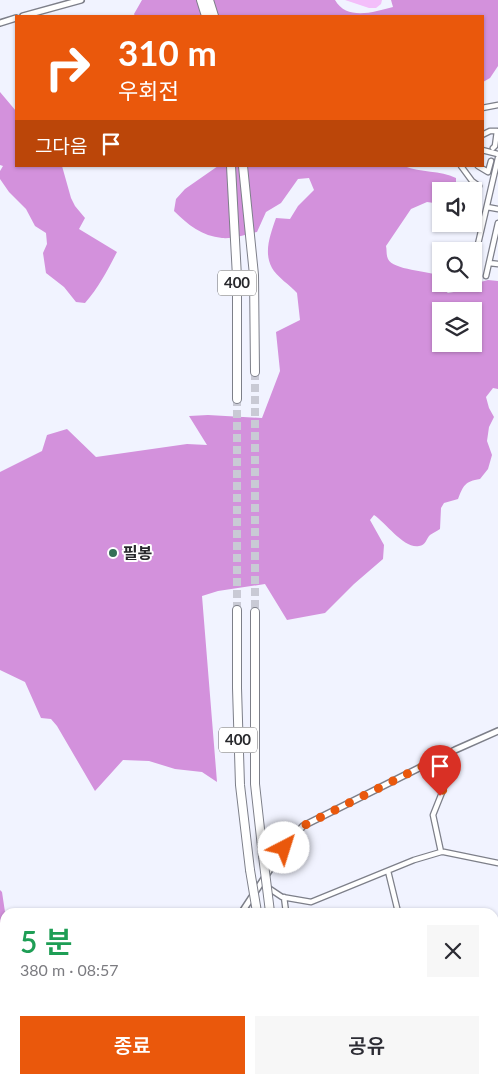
<!DOCTYPE html>
<html lang="ko">
<meta charset="utf-8">
<style>
body{margin:0;font-family:Lato,"Noto Sans KR",sans-serif;background:#f7f7f7;color:#2b2b33;height:100vh;display:flex;flex-direction:column;font-size:19px;white-space:nowrap}
*{box-sizing:border-box;margin:0}
p{font-size:16px;color:#7c7c81}
.icon{flex:none;width:28px;height:28px;fill:none;stroke:currentColor;stroke-width:2;stroke-linecap:round;stroke-linejoin:round}
.map{position:relative;flex:1;overflow:hidden}
.drawer{position:absolute;left:0px;top:908px;width:499px;height:176px;display:flex;flex-direction:column;background:#fff;border-radius:15px 15px 0 0;box-shadow:0 1px 4px #0004}
.drawer>*{flex:none}
.guide{position:absolute;left:15px;top:15px;width:469px;height:152px;border-radius:0px;box-shadow:0 1px 4px #0004;background:#ea580c;color:#fff;overflow:hidden}
.tools{position:absolute;left:432px;top:182px;display:grid;gap:10px}
.tools a{display:grid;place-items:center;width:50px;height:50px;border-radius:0px;background:#fff;box-shadow:0 1px 4px #0004;font-size:25px}
.pin{position:absolute;display:grid;place-items:center;width:42px;height:42px;color:#fff;margin:-51px -21px;border-radius:50% 50% 50% 0;rotate:-45deg;box-shadow:0 0 5px #0007}
.pin .icon{rotate:45deg}
.me{position:absolute;width:55px;margin:-28px;rotate:40deg;stroke-linejoin:round;filter:drop-shadow(0 0 4px #0008)}
.turn{display:flex;align-items:center;gap:18px;height:105px;padding:0 20px;font-size:22px}
.turn .icon{width:65px;height:65px;stroke-width:2.5}
.turn b{display:block;font-size:35px;line-height:42px}
.then{display:flex;align-items:center;height:48px;padding:0 20px;background:#0003;gap:10px;font-size:19px}
.round{display:grid;place-items:center;flex:none;width:52px;height:52px;border-radius:0px;background:#f7f7f7}
.head{display:flex;align-items:center;justify-content:space-between;height:85px;padding:0 20px}
h1{font-size:30px;font-weight:600;line-height:38px;color:#1e9e55}
.action{display:flex;gap:10px;margin-top:auto;padding:10px 20px}
.action a{flex:1;height:58px;border-radius:0px;background:#ea580c;color:#fff;font-size:20px;font-weight:600;line-height:58px;text-align:center}
.action a+a{background:#f7f7f7;color:#2b2b33}
.map>svg:first-child{display:block}
.green{fill:#f3befa}
.forest{fill:#d391dc;fill-rule:evenodd}
.lines{fill:none;stroke-linecap:round;stroke-linejoin:round}
.motorway-tunnel{stroke:#c9cad5;stroke-width:8;stroke-dasharray:8 4;stroke-linecap:butt}
.minor-casing{stroke:#7d7f89;stroke-width:7}
.tertiary-casing{stroke:#7d7f89;stroke-width:8}
.motorway-casing{stroke:#7d7f89;stroke-width:10}
.minor{stroke:#fff;stroke-width:4.5}
.tertiary{stroke:#fff;stroke-width:5}
.motorway{stroke:#fff;stroke-width:8}
.motorway-bridge-casing{stroke:#7d7f89;stroke-width:10;stroke-linecap:butt}
.motorway-bridge{stroke:#fff;stroke-width:8}
.route{stroke:#ea580c;stroke-width:9;stroke-dasharray:0 16.2}
.poi-dot{fill:#356f58;stroke:#fff;stroke-width:2}
.labels{text-anchor:middle;stroke-width:4;stroke-linejoin:round;paint-order:stroke}
.shield{fill:#fff;stroke:#68686b;stroke-width:1}
.shield-label{font-size:15px;font-weight:bold;fill:#27282c}
.poi-label{font-size:16px;font-weight:bold;fill:#27282c;stroke:#fff;text-anchor:start}
</style>
<div class="map">
<svg width="498" height="1083" viewBox="0 0 498 1083">
<rect width="100%" height="100%" fill="#f1f3ff"/>
<path class="green" d="M345,0H382L381,4L376,8H369Z"/>
<path class="forest" d="M142,0H335C347,21 374,12 393,7L391,0H498V66L490,78L483,82L482,16H135L134,14Z
M0,92L16,111V166H62L71,198L75,206L85,218L79,229L117,252C107,271 99,287 85,303L76,302L64,287L46,273L43,253L47,244L46,233L35,226L26,209L9,192L0,179V171L3,166L0,165Z
M218,166H404C421,173 440,170 456,178V191H441V204L427,202L411,209L386,246C387,250 386,255 388,259C393,270 428,271 441,276L444,290L448,293L465,290L473,284L488,280L498,281V389L493,388L486,397L489,408L494,417L489,427L487,441L492,455L488,469L480,479C465,481 463,486 458,499L444,503L441,508L440,529C437,531 433,533 430,535C426,539 426,545 419,546C404,549 386,523 374,515L370,520L384,545L383,559L354,584L325,613L287,620L265,584L218,591L202,596L217,782L202,772L175,769L149,761L123,760L95,791L57,726L51,719L41,718L25,682L0,670V472L42,451L47,435L67,429L96,457L187,444L207,445L189,416L208,415L262,418L280,371L276,332L300,320L297,293C291,286 276,276 272,268C263,252 271,233 276,218L290,219L298,206L314,190L309,178L298,179L281,203L266,212L257,232C247,234 233,239 222,238C202,236 188,225 174,211L176,199L185,189ZM441,311H474V344H441Z
M0,890L2,892L5,912V983L0,980Z"/>
<g class="lines">
<path class="motorway-tunnel" d="M255,372V612
M237,610V399"/>
<g class="minor-casing">
<path id="minor" d="M482,108L498,105
M482,135L490,131H497L495,146L493,148
M482,150L498,154
M461,166L472,181L479,186L475,197
M478,166L488,172L491,161
M487,207L498,209
M474,257L478,262L474,268
M475,257L498,158
M489,263L498,264
M486,276L498,223
M441,852L433,815L445,785L447,754
M388,871L398,912
M267,887L282,897L311,902L414,860L441,852H444L498,863
M284,897L286,912
M494,1011L498,1004
M322,1079L324,1083
M436,1079L437,1083
M451,1082L452,1079"/>
</g>
<g class="tertiary-casing">
<path id="tertiary" d="M23,16L81,0
M0,23L16,18
M242,912L284,848L303,826L455,750L498,731
M0,1067H5"/>
</g>
<g class="motorway-casing">
<path id="motorway" d="M201,0L206,16
M209,0L214,16
M231,166L237,277V399
M243,166L254,275L255,372
M237,610V688L240,785L250,870
M255,612V784L263,856
M298,1079L299,1083
M306,1079L307,1083"/>
</g>
<use href="#minor" class="minor"/>
<use href="#tertiary" class="tertiary"/>
<use href="#motorway" class="motorway"/>
<g class="motorway-bridge-casing">
<path id="motorway-bridge" d="M263,856L270,912
M250,870L257,912"/>
</g>
<use href="#motorway-bridge" class="motorway-bridge"/>
</g>
<g class="lines">
<path class="route" d="M284,848L303,826L447,754L445,785L440,796"/>
</g>
<circle class="poi-dot" cx="113" cy="553" r="5"/>
<g class="labels">
<g class="shield">
<rect x="218" y="270.5" width="38" height="25" rx="4"/>
<rect x="219" y="727.5" width="38" height="25" rx="4"/>
</g>
<g class="shield-label">
<text x="237" y="288">400</text>
<text x="238" y="745">400</text>
</g>
<g class="poi-label">
<text x="123" y="559">필봉</text>
</g>
</g>
</svg>
<div class="tools">
<a><svg class="icon" aria-label="sound" viewBox="0 0 24 24"><path d="M4 9h4l5-4v14l-5-4H4zM17 9q2 3 0 6"/></svg></a>
<a><svg class="icon" aria-label="search" viewBox="0 0 24 24"><circle cx="10" cy="10" r="6"/><path d="M15 15l6 6"/></svg></a>
<a><svg class="icon" aria-label="layers" viewBox="0 0 24 24"><path d="M12 4l9 5-9 5-9-5zM3 14l9 5 9-5"/></svg></a>
</div>
<div class="pin" style="left:440px;top:796px;background:#d93025"><svg class="icon" aria-label="arrive" viewBox="0 0 24 24"><path d="M6 21V4h12l-3 4 3 4H6"/></svg></div>
<svg class="me" style="left:284px;top:848px" viewBox="-20 -20 40 40"><circle r="19" fill="#fff"/><path d="M0-13L10 11 0 6-10 11z" fill="#ea580c"/></svg>
<div class="guide">
<div class="turn"><svg class="icon" aria-label="right" viewBox="0 0 24 24"><path d="M7 20v-9h11M14 6l5 5-5 5"/></svg><div><b>310 m</b>우회전</div></div>
<div class="then">그다음<svg class="icon" aria-label="arrive" viewBox="0 0 24 24"><path d="M6 21V4h12l-3 4 3 4H6"/></svg></div>
</div>
<section class="drawer">
<div class="head"><div><h1>5 분</h1><p>380 m · 08:57</p></div><a class="round"><svg class="icon" aria-label="close" viewBox="0 0 24 24"><path d="M6 6l12 12M18 6L6 18"/></svg></a></div>
<div class="action"><a>종료</a><a>공유</a></div>
</section>
</div>
